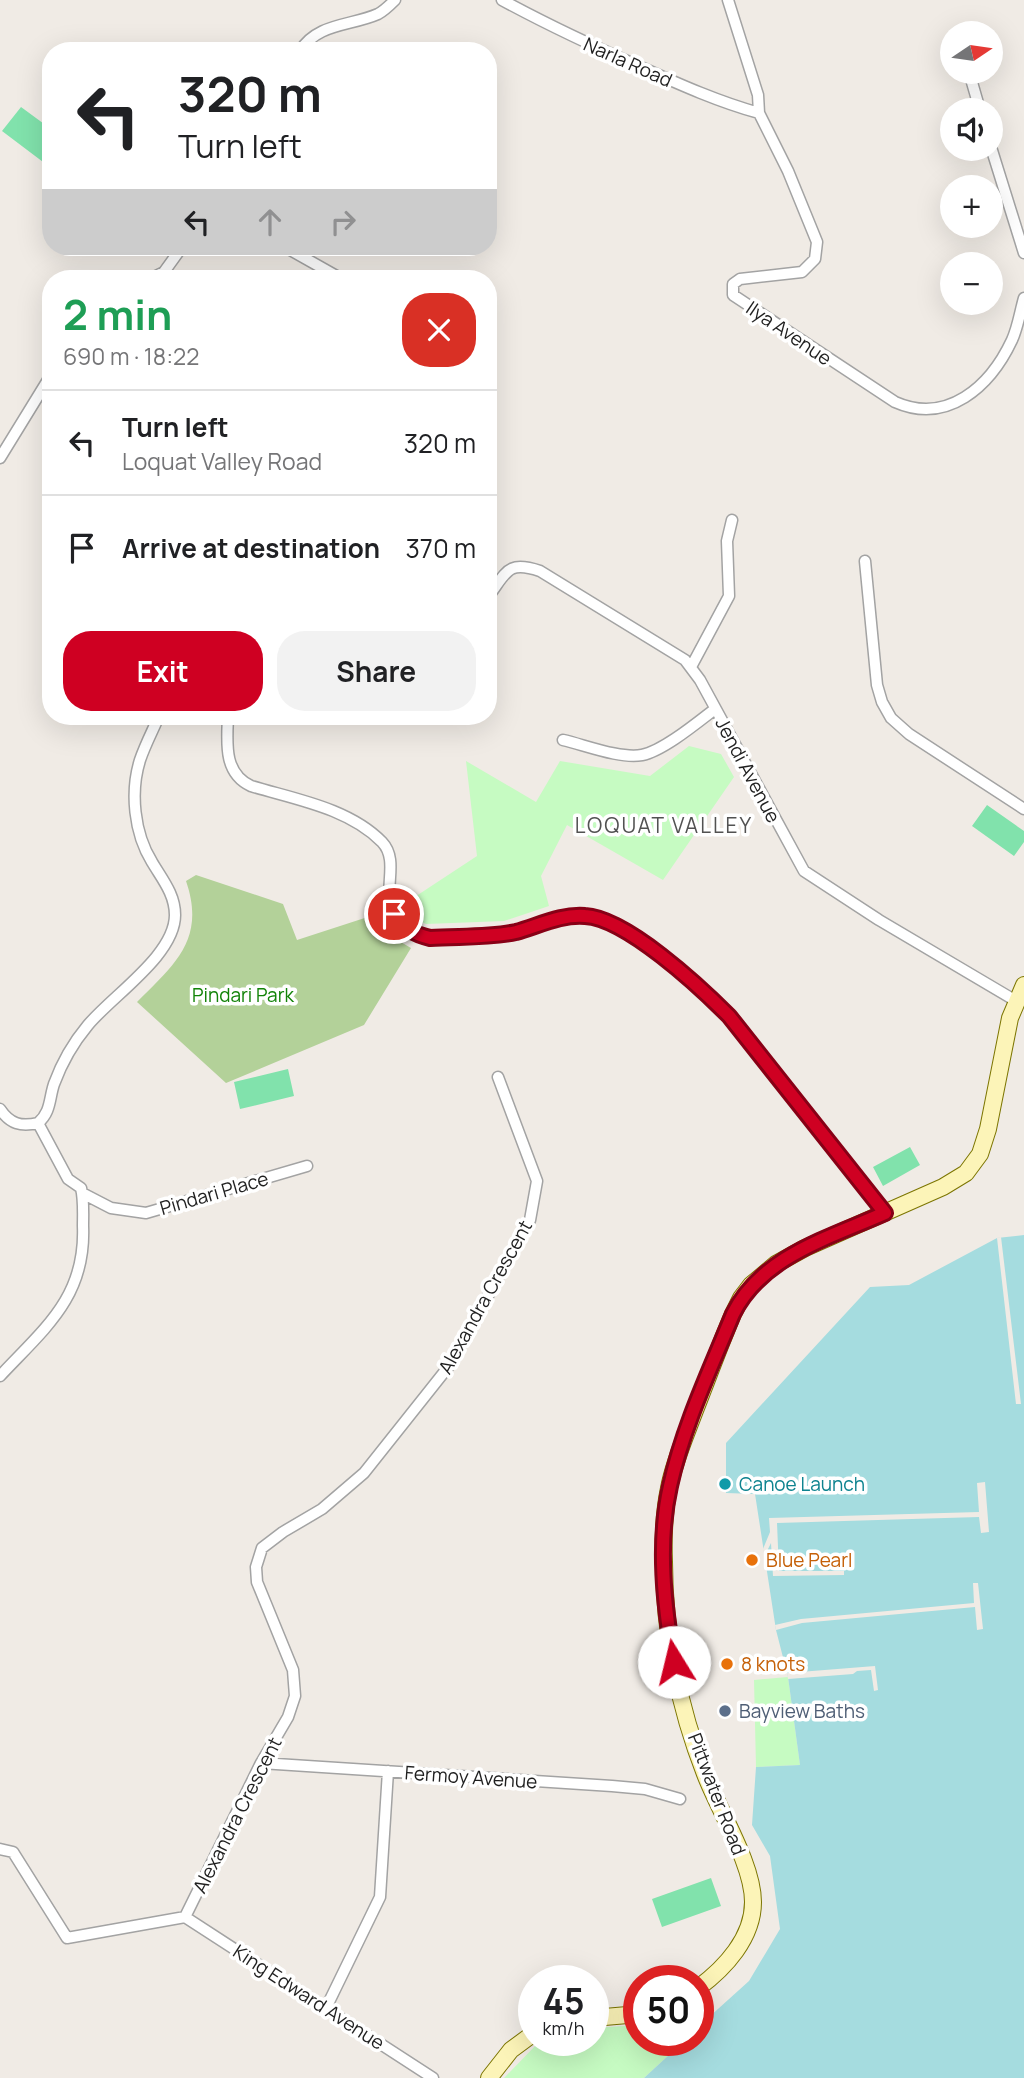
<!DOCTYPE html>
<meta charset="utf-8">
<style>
body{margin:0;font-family:Manrope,sans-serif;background:#f2f2f2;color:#202124;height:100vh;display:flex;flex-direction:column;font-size:26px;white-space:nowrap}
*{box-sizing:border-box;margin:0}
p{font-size:23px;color:#757577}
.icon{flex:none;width:38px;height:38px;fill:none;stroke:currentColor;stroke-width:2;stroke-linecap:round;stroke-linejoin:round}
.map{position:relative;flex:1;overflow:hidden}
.side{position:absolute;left:42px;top:270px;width:455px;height:455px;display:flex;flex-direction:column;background:#fff;border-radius:28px;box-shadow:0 7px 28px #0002}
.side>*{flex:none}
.hud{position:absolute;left:42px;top:42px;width:455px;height:214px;border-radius:28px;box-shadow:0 7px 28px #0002;background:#fff;color:#202124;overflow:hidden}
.needle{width:46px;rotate:77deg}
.controls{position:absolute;left:940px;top:21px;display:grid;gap:14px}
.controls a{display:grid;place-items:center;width:63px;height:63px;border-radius:50%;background:#fff;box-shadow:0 7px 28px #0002;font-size:35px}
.speed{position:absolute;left:518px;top:1965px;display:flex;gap:14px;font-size:35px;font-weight:700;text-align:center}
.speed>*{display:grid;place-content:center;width:91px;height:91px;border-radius:50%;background:#fff;box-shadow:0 7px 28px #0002;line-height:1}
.speed small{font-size:18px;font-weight:400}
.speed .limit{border:10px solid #d22;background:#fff;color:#111}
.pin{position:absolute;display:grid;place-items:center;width:60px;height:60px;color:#fff;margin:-30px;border:4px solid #fff;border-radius:50%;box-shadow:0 2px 7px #0007}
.me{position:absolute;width:77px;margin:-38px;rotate:351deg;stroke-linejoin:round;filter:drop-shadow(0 0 5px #0008)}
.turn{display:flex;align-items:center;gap:24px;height:147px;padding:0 21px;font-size:32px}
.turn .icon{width:91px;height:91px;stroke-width:2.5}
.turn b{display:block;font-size:49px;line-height:60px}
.lanes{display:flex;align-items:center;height:66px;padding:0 21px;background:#0003;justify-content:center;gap:35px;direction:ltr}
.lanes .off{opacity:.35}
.round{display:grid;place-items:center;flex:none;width:74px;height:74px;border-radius:28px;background:#f2f2f2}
.headline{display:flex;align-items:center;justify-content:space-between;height:119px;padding:0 21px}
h1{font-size:42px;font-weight:700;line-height:52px;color:#1e9e55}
.cta{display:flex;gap:14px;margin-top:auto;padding:14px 21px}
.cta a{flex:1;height:80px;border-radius:28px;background:#cf0022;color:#fff;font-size:28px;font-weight:700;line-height:80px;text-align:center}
.cta a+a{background:#f2f2f2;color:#202124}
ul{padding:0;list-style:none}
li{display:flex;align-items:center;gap:21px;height:105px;padding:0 21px;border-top:2px solid #e0e0e0}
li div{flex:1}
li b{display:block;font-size:26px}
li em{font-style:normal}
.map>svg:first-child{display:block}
.forest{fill:#b3d199}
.park{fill:#c6fbc2}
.pitch{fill:#81e2ac}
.water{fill:#a5dcdf}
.pier{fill:#f0ebe5}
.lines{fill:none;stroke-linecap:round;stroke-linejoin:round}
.minor-casing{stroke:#a3a3a3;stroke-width:13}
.secondary-casing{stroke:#7c7501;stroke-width:18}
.minor{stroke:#fff;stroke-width:10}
.secondary{stroke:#fcf4b8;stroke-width:16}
.route-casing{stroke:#870016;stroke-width:18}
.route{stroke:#cf0022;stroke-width:12}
.culture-dot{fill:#0f9aa8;stroke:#fff;stroke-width:2.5}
.food-dot{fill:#e8710a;stroke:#fff;stroke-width:2.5}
.service-dot{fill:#5c6f8a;stroke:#fff;stroke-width:2.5}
.labels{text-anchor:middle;stroke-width:7;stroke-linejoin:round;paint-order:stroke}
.street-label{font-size:19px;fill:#1f1f1f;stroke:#fff}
.park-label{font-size:19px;fill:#128308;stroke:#fff}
.culture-label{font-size:19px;fill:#0d838f;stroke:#fff;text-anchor:start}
.food-label{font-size:19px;fill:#c56008;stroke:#fff;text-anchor:start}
.service-label{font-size:19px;fill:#4e5e75;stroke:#fff;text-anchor:start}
.neighbourhood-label{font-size:21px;letter-spacing:2px;fill:#525252;stroke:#fff}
</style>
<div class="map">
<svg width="1024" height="2078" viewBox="0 0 1024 2078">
<rect width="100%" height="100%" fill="#f0ebe5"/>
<path class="forest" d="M196,875L283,904L297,940L377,914L387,934L411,948L364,1025L226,1083L137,1002C175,964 206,939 186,881Z"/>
<path class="park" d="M689,746L721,754L734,777L663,880L567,825L541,876L549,906L504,921L426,924L410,916L404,904L477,856L466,761L536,802L560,761L650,776Z
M788,1677L800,1765L756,1767L754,1680Z
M639,2025V2040L684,2041L644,2078H504L537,2044L546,2041L593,2040V2028Z"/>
<path class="pitch" d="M21,107L51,129V168L2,131Z
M987,805L1024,831V842L1014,856L972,826Z
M288,1069L294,1096L240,1109L234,1082Z
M910,1147L920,1165L883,1186L873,1167Z
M711,1878L721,1906L662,1927L652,1899Z"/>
<path class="water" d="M1024,1235V2078H644L684,2041L698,2040V2027L749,1981L780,1929L770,1856L752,1825L756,1767L800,1765L788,1677L776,1630L755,1494L726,1493V1443L870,1287L909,1285L997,1238Z"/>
<path class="pier" d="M1001,1237L1021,1404H1016L997,1238Z
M985,1482L989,1532L981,1533L979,1517L777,1523L779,1571H844V1575L773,1576L771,1543L764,1557L763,1549L770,1532L769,1518L979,1512L977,1483Z
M973,1583H978L983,1629L977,1630L975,1607L802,1623L776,1630L775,1625L801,1619L974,1603Z
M875,1666L878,1690L874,1691L871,1670L857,1671L853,1674L788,1679L787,1673Z"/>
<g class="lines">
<g class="minor-casing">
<path id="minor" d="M502,0C548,25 595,47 643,68C681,85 719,102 759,113
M728,0L758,95L759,113L788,171L817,242L815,259L802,272L740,279L733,284V295L895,402C947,425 990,387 1012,340C1018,327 1020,312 1024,298
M300,51C317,23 351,26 378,14C384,11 390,5 395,0
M969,72L980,110
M990,144L1024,253
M285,247L340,278
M152,278L164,272L182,247
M0,458L51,375
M865,561L877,685L882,702L891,718L909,734L1024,809
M488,597C507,572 507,560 540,571L685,660L700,680L804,871L879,920L1016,1001
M691,667L729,596L727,541L732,520
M228,716C227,742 223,773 251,786C294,799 349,808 382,842C406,867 366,912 416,934C435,942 459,936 479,935C491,935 504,934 516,932C538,927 559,915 583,916C624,916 699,987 729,1016L885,1213
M563,740C585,745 620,759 642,755C663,751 698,722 715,709
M0,1109C10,1124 21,1127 38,1123
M38,1123C51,1112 49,1099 54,1084C62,1062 73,1043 88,1025C113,995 175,955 175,915C175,894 162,879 152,862C134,833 130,792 140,760C145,745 153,730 159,716
M82,1193L111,1208L146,1213L307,1166
M0,1376C45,1328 86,1297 83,1226C83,1214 84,1200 81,1188L68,1179L38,1123
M261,1763L612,1786L645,1789L680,1799
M0,1849L13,1852L67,1938L185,1917
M185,1917L261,1763L288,1717L295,1696L293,1670L257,1582L256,1567L262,1548L283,1532L322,1509L364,1473L449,1366L530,1220L537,1181L498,1077
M185,1917L433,2078
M326,2008L380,1897L388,1771"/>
</g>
<g class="secondary-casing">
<path id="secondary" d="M698,1988C725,1968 753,1938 753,1902C753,1864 719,1811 705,1774C679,1708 664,1633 664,1562C663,1537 664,1512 669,1488C674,1462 685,1437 694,1413C707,1380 719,1347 733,1314L741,1298L751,1285L776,1264L805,1248L943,1187L966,1173L980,1154L988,1129L1010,1018L1024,985
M593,2018L639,2014
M489,2078L511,2050L534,2033"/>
</g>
<use href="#minor" class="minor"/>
<use href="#secondary" class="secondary"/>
</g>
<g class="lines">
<g class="route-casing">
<path id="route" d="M394,914C403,928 414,934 430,938C458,936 489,938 516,932C538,926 561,914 585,916C626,918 699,986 729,1016L885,1213C829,1238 762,1256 733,1314C710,1370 683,1427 670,1486C657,1543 664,1605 674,1662"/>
</g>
<use href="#route" class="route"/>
</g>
<circle class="culture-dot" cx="725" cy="1484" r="7"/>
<g class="food-dot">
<circle cx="752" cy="1560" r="7"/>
<circle cx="727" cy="1664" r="7"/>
</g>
<circle class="service-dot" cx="725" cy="1711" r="7"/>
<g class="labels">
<g class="street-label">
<text transform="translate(628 62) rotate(24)" y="7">Narla Road</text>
<text transform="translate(789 333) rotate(34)" y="7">Ilya Avenue</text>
<text transform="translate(748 770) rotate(62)" y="7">Jendi Avenue</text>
<text transform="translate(214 1193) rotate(-16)" y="7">Pindari Place</text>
<text transform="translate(485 1297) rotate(-61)" y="7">Alexandra Crescent</text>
<text transform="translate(471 1777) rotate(4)" y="7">Fermoy Avenue</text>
<text transform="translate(717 1794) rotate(69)" y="7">Pittwater Road</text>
<text transform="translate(237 1815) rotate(-63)" y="7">Alexandra Crescent</text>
<text transform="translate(309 1997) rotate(33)" y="7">King Edward Avenue</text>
</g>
<g class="park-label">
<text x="243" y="1002">Pindari Park</text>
</g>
<g class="culture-label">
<text x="739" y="1491">Canoe Launch</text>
</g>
<g class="food-label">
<text x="766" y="1567">Blue Pearl</text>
<text x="741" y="1671">8 knots</text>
</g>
<g class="service-label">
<text x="739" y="1718">Bayview Baths</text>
</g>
<g class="neighbourhood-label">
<text x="664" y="833">LOQUAT VALLEY</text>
</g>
</g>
</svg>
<div class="controls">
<a><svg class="needle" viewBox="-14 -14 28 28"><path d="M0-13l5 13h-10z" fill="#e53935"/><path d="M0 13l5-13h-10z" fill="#757577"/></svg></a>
<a><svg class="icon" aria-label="sound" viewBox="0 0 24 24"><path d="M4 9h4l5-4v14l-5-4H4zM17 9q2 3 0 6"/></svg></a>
<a>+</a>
<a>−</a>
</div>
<div class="speed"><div>45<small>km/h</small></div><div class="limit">50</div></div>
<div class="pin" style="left:394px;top:914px;background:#d93025"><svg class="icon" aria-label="arrive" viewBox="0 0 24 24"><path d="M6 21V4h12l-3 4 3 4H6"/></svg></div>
<svg class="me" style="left:674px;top:1662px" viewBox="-20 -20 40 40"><circle r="19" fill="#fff"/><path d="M0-13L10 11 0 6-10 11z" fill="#cf0022"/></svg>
<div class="hud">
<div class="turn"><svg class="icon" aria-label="left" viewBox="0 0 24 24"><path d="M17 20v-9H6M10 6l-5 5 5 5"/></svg><div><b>320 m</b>Turn left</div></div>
<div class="lanes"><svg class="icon" aria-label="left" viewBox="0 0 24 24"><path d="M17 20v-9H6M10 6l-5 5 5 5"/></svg><svg class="icon off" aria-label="ahead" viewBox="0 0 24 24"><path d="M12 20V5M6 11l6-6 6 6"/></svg><svg class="icon off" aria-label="right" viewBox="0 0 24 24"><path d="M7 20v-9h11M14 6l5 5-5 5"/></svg></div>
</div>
<section class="side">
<div class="headline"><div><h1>2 min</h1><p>690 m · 18:22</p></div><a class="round" style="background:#d93025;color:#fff"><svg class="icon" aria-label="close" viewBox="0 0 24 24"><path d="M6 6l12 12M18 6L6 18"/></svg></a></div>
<ul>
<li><svg class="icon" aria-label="left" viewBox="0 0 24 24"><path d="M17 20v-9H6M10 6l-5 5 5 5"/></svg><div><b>Turn left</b><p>Loquat Valley Road</p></div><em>320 m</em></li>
<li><svg class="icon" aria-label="arrive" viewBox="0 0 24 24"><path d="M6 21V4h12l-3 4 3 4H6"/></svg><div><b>Arrive at destination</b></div><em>370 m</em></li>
</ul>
<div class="cta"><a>Exit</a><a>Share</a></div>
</section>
</div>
